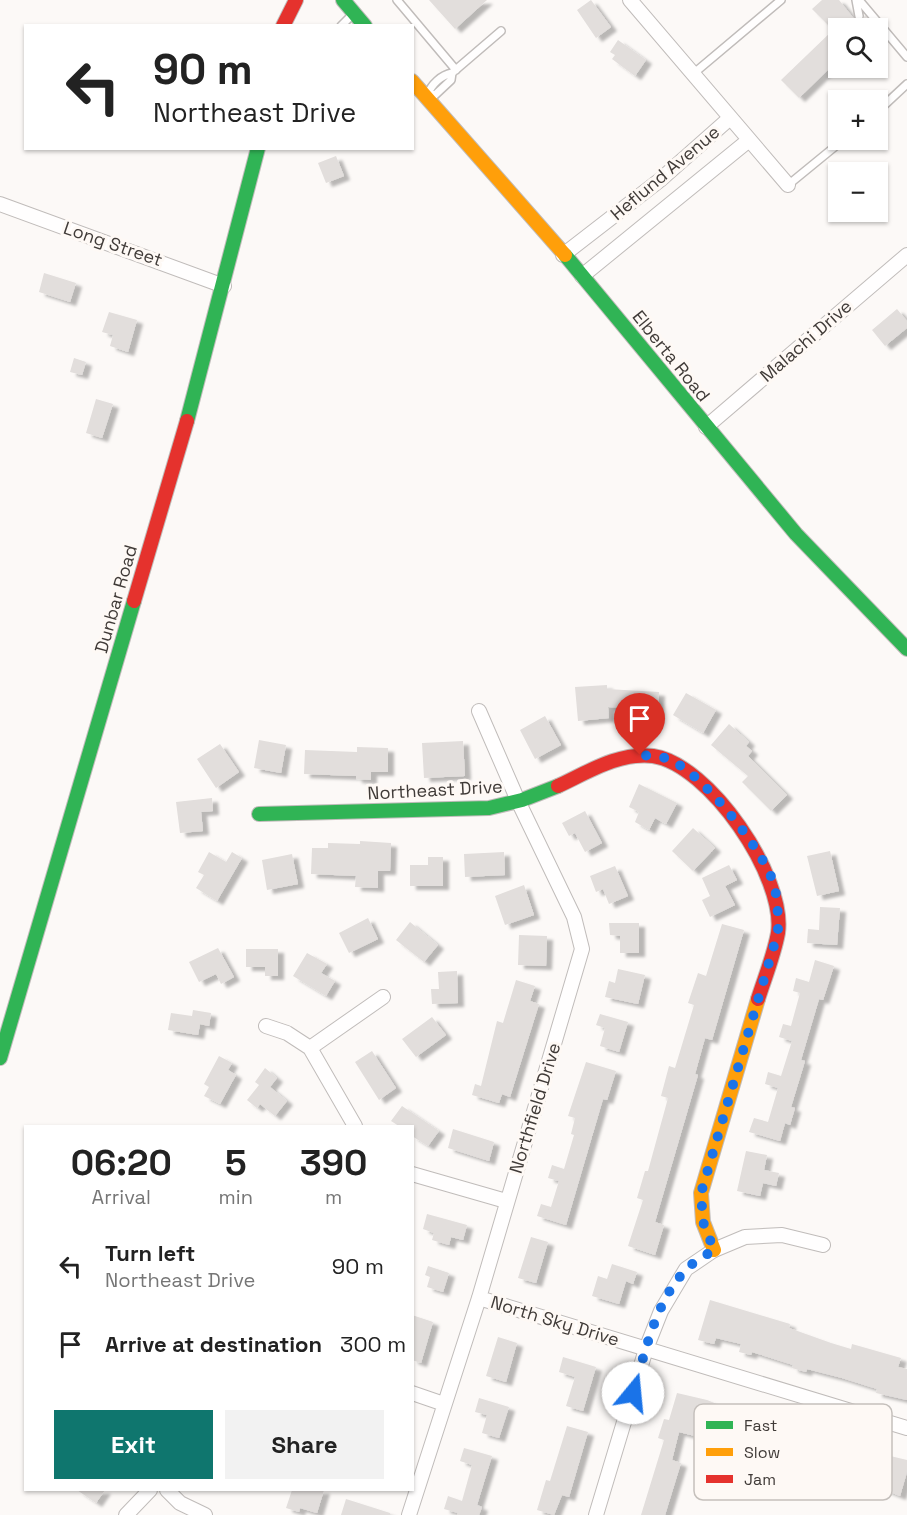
<!DOCTYPE html>
<meta charset="utf-8">
<style>
body{margin:0;font-family:"Space Grotesk",sans-serif;background:#f2f2f2;color:#222;height:100vh;display:flex;flex-direction:column;font-size:22px;white-space:nowrap}
*{box-sizing:border-box;margin:0}
p{font-size:20px;color:#767676}
.icon{flex:none;width:33px;height:33px;fill:none;stroke:currentColor;stroke-width:2;stroke-linecap:round;stroke-linejoin:round}
.map{position:relative;flex:1;overflow:hidden}
.side{position:absolute;left:24px;top:1125px;width:390px;height:366px;display:flex;flex-direction:column;background:#fff;border-radius:0px;box-shadow:0 2px 4px #0004}
.side>*{flex:none}
.top-card{position:absolute;left:24px;top:24px;width:390px;height:126px;border-radius:0px;box-shadow:0 2px 4px #0004;background:#fff;color:#222;overflow:hidden}
.fabs{position:absolute;left:828px;top:18px;display:grid;gap:12px}
.fabs a{display:grid;place-items:center;width:60px;height:60px;border-radius:0px;background:#fff;box-shadow:0 2px 4px #0004;font-size:30px}
.pin{position:absolute;display:grid;place-items:center;width:51px;height:51px;color:#fff;margin:-62px -26px;border-radius:50% 50% 50% 0;rotate:-45deg;box-shadow:0 0 6px #0007}
.pin .icon{rotate:45deg}
.me{position:absolute;width:66px;margin:-33px;rotate:17deg;stroke-linejoin:round;filter:drop-shadow(0 0 4px #0008)}
.turn{display:flex;align-items:center;gap:21px;height:126px;padding:0 30px;font-size:27px}
.turn .icon{width:78px;height:78px;stroke-width:2.5}
.turn b{display:block;font-size:42px;line-height:51px}
.eta{display:flex;justify-content:space-evenly;align-items:center;height:102px;text-align:center}
.eta b{font-size:36px;font-weight:700;line-height:42px}
.primary-button{display:flex;gap:12px;margin-top:auto;padding:12px 30px}
.primary-button a{flex:1;height:69px;border-radius:0px;background:#0f766e;color:#fff;font-size:24px;font-weight:700;line-height:69px;text-align:center}
.primary-button a+a{background:#f2f2f2;color:#222}
ul{padding:0;list-style:none}
li{display:flex;align-items:center;gap:18px;height:78px;padding:0 30px}
li div{flex:1}
li b{display:block;font-size:22px}
li em{font-style:normal}
.map>svg:first-child{display:block}
.building{fill:#e2dedc;filter:url(#shadow)}
.lines{fill:none;stroke-linecap:round;stroke-linejoin:round}
.lane-casing{stroke:#c0bcba;stroke-width:10}
.street-casing{stroke:#c0bcba;stroke-width:16}
.fast-casing{stroke:#c0bcba;stroke-width:16}
.slow-casing{stroke:#c0bcba;stroke-width:16}
.jam-casing{stroke:#c0bcba;stroke-width:16}
.lane{stroke:#fffefe;stroke-width:7}
.street{stroke:#fffefe;stroke-width:14}
.fast{stroke:#30b455;stroke-width:14}
.slow{stroke:#ff9f0a;stroke-width:14}
.jam{stroke:#e5322d;stroke-width:14}
.route{stroke:#1a73e8;stroke-width:10;stroke-dasharray:0 18}
.labels{text-anchor:middle;stroke-width:6;stroke-linejoin:round;paint-order:stroke}
.street-label{font-size:18px;fill:#403b38;stroke:#fef9f5}
.key{fill:#fef9f5;stroke:#c5c0bc;stroke-width:1.5}
.key-label{font-size:16px;fill:#403b38}
</style>
<div class="map">
<svg width="907" height="1515" viewBox="0 0 907 1515">
<defs>
<filter id="shadow"><feDropShadow dx="6" dy="4" stdDeviation="1.5" flood-color="#0004"/></filter>
</defs>
<rect width="100%" height="100%" fill="#fcf9f7"/>
<path class="building" d="M429,0H487L455,29Z
M591,0L611,27L596,38L577,10Z
M822,0H839L855,20L862,21L865,15L876,28H838V60L799,98L781,80L833,30L812,9Z
M618,40L646,60L635,76L612,59L615,55L610,52Z
M336,156L344,176L326,183L318,163Z
M44,273L76,283L70,302L39,292Z
M897,309L907,321V328L885,346L872,330Z
M109,312L137,320L128,352L110,346L113,335L102,332Z
M74,358L86,362L82,375L70,372Z
M96,399L113,404L102,438L86,433Z
M607,685V689L659,692L657,722L644,721L645,709L608,707L609,718L578,721L575,687Z
M686,693L716,710L703,733L673,715Z
M545,716L561,745L535,759L520,730Z
M729,724L749,742L746,746L752,751L748,756L787,795L771,811L742,782L748,776L711,745Z
M259,740L286,745L281,773L254,768Z
M463,741L465,776L424,778L422,743Z
M220,744L239,772L216,788L197,759Z
M357,747L388,748V772H371V780L356,779V776L304,774L305,750L357,752Z
M639,784L677,803L666,824L655,818L649,830L635,822L639,812L629,807Z
M212,798L213,811L201,812L203,831L180,833L176,802Z
M585,811L602,843L585,852L575,833L569,836L562,823Z
M693,828L715,848L693,871L672,851Z
M360,841L391,843L390,871H378V888L355,887L356,876L311,874L312,848H328V843L360,844Z
M830,851L839,891L817,896L807,856Z
M209,852L226,862L232,852L242,858L217,901L196,888L204,875L198,872Z
M504,852L505,875L465,877L464,854Z
M292,854L298,884L267,890L262,860Z
M428,857H443V886H410V865H428Z
M729,865L737,880L725,886L735,905L710,917L702,900L710,896L702,878Z
M615,866L628,896L609,904L603,889L596,892L590,876Z
M524,885L534,915L505,925L495,896Z
M820,907L840,908L837,945L807,943L808,929L819,930Z
M368,918L378,939L349,953L339,933Z
M410,922L438,945L424,962L396,940Z
M609,923H639V953H620V936L610,935Z
M722,924L744,930L712,1040L705,1038L695,1074L698,1075L655,1222L664,1225L655,1255L628,1246L643,1200L637,1198L645,1171H648L668,1098L661,1096L669,1066L675,1068L694,1005L688,1003L698,973L706,976Z
M519,935L547,936L546,966L518,965Z
M218,948L234,977L221,984L216,974L199,982L189,962Z
M246,949H278V976H265V967H246Z
M307,953L327,964L321,973L335,981L326,996L293,976Z
M815,960L834,966L823,1000L819,999L801,1060L805,1061L791,1107L795,1108L790,1125L785,1123L780,1141L749,1132L754,1118L768,1122L778,1088L765,1084L768,1072L781,1076L792,1041L779,1037L783,1024L791,1026L800,993L793,991L796,978L809,982Z
M618,969L645,975L638,1004L605,997L609,981L615,983Z
M457,971L458,1003L432,1004L431,989H439L438,972Z
M516,980L535,986L530,1001L539,1004L510,1097L502,1094L499,1103L472,1095L475,1084L481,1086L497,1021L503,1023Z
M193,1010L211,1013L209,1026L200,1024L198,1035L168,1030L171,1013L192,1016Z
M600,1014L628,1022L619,1052L600,1046L605,1028L596,1025Z
M432,1017L446,1035L416,1057L402,1039Z
M372,1051L396,1088L379,1100L355,1062Z
M219,1056L232,1063L228,1070L236,1075L220,1104L204,1096L209,1087L204,1084Z
M586,1062L616,1071L607,1100L603,1099L566,1225L537,1216L541,1204L551,1207L559,1181L548,1178L552,1165L564,1169L574,1135L571,1134L575,1118L568,1116Z
M265,1068L277,1078L270,1087L287,1101L275,1116L260,1104L257,1108L247,1100L259,1085L255,1082Z
M402,1106L439,1131L428,1146L412,1136V1126H399L391,1121Z
M453,1129L494,1142L489,1161L448,1148Z
M746,1151L767,1155L764,1170L779,1173L776,1186L763,1183L760,1196L737,1191Z
M427,1214L467,1225L463,1240L451,1237L449,1245L432,1240L434,1233L423,1229Z
M531,1237L548,1242L536,1283L518,1278Z
M612,1264L637,1272L633,1284L626,1281L619,1304L592,1296L598,1276L607,1279Z
M428,1266L449,1273L443,1292L427,1287L430,1277L425,1275Z
M710,1300L790,1324L789,1328L831,1343L851,1349L852,1344L901,1358L898,1367L907,1369V1400L876,1393L877,1389L842,1378L807,1369L806,1372L792,1368L793,1365L752,1352L751,1355L739,1352L741,1344L716,1338L714,1344L698,1340Z
M412,1315L433,1322L421,1363L412,1360Z
M498,1337L517,1343L506,1382L486,1376Z
M563,1357L596,1367L583,1411L566,1406L575,1377L559,1372Z
M677,1393L707,1400L717,1404L716,1407L751,1417L752,1415L828,1435L827,1439L861,1449L907,1460V1472L900,1496L861,1480L860,1483L846,1480L769,1458L771,1450L752,1444L750,1450L679,1432L672,1460L681,1463L665,1515H641L664,1440L658,1438L664,1419L669,1420Z
M479,1398L509,1407L499,1438L482,1433L487,1415L475,1412Z
M567,1426L588,1432L569,1497L562,1495L554,1515L537,1510L546,1480L550,1481Z
M464,1448L492,1456L477,1505L482,1507L479,1515H457L458,1513L444,1509L448,1496L462,1501L472,1465L460,1461Z
M77,1490H105L96,1503Z
M292,1490H324L317,1513L300,1508L299,1512L286,1508Z
M346,1499L390,1513V1515H341Z"/>
<g class="lines">
<g class="lane-casing">
<path id="lane" d="M397,0L456,70
M856,0L859,16
M859,0L907,57
M341,26L352,15
M693,74L781,0
M429,93L435,95L451,80L452,73
M428,94C431,85 441,75 452,73L501,31
M878,111L907,84
M788,185L843,140"/>
</g>
<g class="street-casing">
<path id="street" d="M630,0L788,185
M0,204L224,286
M563,255L660,180L730,118
M582,276L749,140
M706,427L907,255
M266,1026L287,1033L310,1048L355,1126
M310,1048L383,997
M412,1174L506,1201
M479,1298L907,1428
M412,1393L444,1404
M167,1490L180,1503L205,1515
M126,1515L150,1490
M409,1515L479,1298L582,949L574,917L519,803L479,711
M596,1515L646,1349L661,1311L686,1269L714,1250L745,1237L782,1235L823,1245"/>
</g>
<g class="fast-casing">
<path id="fast" d="M343,0L365,26
M565,255L796,534L907,649
M187,421L258,148
M259,814L489,808L522,800L558,786
M0,1058L134,601"/>
</g>
<g class="slow-casing">
<path id="slow" d="M412,81L565,255
M714,1250L703,1222L701,1193L758,999"/>
</g>
<g class="jam-casing">
<path id="jam" d="M283,26L296,0
M134,601L187,421
M558,786C588,772 619,752 653,756C709,764 786,877 778,933C774,955 765,977 758,999"/>
</g>
<use href="#lane" class="lane"/>
<use href="#street" class="street"/>
<use href="#fast" class="fast"/>
<use href="#slow" class="slow"/>
<use href="#jam" class="jam"/>
</g>
<g class="lines">
<path class="route" d="M633,1393C645,1353 656,1299 687,1269C694,1261 705,1256 714,1250L703,1222L701,1193L778,932C778,916 778,901 774,885C765,852 701,771 668,759C660,756 649,756 640,755"/>
</g>
<g class="labels">
<g class="street-label">
<text transform="translate(665 173) rotate(-40)" y="6">Heflund Avenue</text>
<text transform="translate(113 244) rotate(19)" y="6">Long Street</text>
<text transform="translate(806 341) rotate(-41)" y="6">Malachi Drive</text>
<text transform="translate(671 356) rotate(51)" y="6">Elberta Road</text>
<text transform="translate(116 599) rotate(-74)" y="6">Dunbar Road</text>
<text transform="translate(435 790) rotate(-3)" y="6">Northeast Drive</text>
<text transform="translate(535 1108) rotate(-73)" y="6">Northfield Drive</text>
<text transform="translate(555 1321) rotate(17)" y="6">North Sky Drive</text>
</g>
</g>
<rect x="694" y="1404" width="198" height="96" rx="9" class="key"/>
<rect x="706" y="1421" width="27" height="8" fill="#30b455"/>
<rect x="706" y="1448" width="27" height="8" fill="#ff9f0a"/>
<rect x="706" y="1475" width="27" height="8" fill="#e5322d"/>
<g class="key-label">
<text x="744" y="1431">Fast</text>
<text x="744" y="1458">Slow</text>
<text x="744" y="1485">Jam</text>
</g>
</svg>
<div class="fabs">
<a><svg class="icon" aria-label="search" viewBox="0 0 24 24"><circle cx="10" cy="10" r="6"/><path d="M15 15l6 6"/></svg></a>
<a>+</a>
<a>−</a>
</div>
<div class="pin" style="left:640px;top:755px;background:#d93025"><svg class="icon" aria-label="arrive" viewBox="0 0 24 24"><path d="M6 21V4h12l-3 4 3 4H6"/></svg></div>
<svg class="me" style="left:633px;top:1393px" viewBox="-20 -20 40 40"><circle r="19" fill="#fff"/><path d="M0-13L10 11 0 6-10 11z" fill="#1a73e8"/></svg>
<div class="top-card">
<div class="turn"><svg class="icon" aria-label="left" viewBox="0 0 24 24"><path d="M17 20v-9H6M10 6l-5 5 5 5"/></svg><div><b>90 m</b>Northeast Drive</div></div>
</div>
<section class="side">
<div class="eta">
<div><b>06:20</b><p>Arrival</p></div>
<div><b>5</b><p>min</p></div>
<div><b>390</b><p>m</p></div>
</div>
<ul>
<li><svg class="icon" aria-label="left" viewBox="0 0 24 24"><path d="M17 20v-9H6M10 6l-5 5 5 5"/></svg><div><b>Turn left</b><p>Northeast Drive</p></div><em>90 m</em></li>
<li><svg class="icon" aria-label="arrive" viewBox="0 0 24 24"><path d="M6 21V4h12l-3 4 3 4H6"/></svg><div><b>Arrive at destination</b></div><em>300 m</em></li>
</ul>
<div class="primary-button"><a>Exit</a><a>Share</a></div>
</section>
</div>
